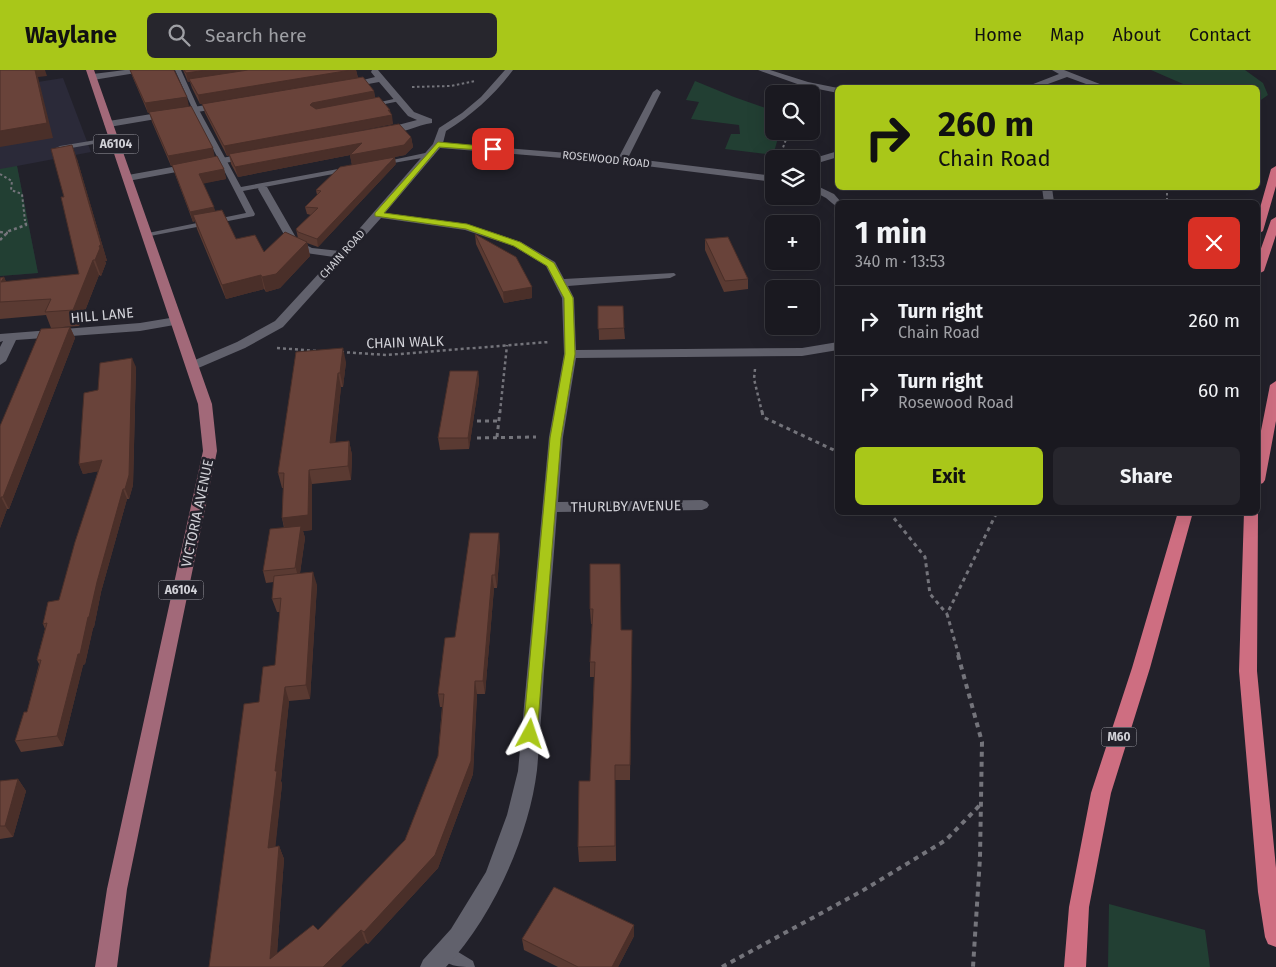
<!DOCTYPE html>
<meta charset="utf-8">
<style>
body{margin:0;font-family:"Fira Sans",sans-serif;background:#27262d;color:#f1f3f6;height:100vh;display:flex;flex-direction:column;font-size:19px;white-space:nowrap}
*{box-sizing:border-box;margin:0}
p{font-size:16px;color:#9fa0a5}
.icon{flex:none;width:28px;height:28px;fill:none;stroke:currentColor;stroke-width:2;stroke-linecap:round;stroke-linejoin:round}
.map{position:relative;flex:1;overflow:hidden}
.panel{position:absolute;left:835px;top:130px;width:425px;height:315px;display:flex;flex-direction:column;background:#1a1920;border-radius:8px;box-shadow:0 5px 20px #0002,0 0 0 1px #38383e}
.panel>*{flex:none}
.top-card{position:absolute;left:835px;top:15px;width:425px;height:105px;border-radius:8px;box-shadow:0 5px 20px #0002,0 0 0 1px #38383e;background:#a9c719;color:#111;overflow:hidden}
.fabs{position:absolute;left:765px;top:15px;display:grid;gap:10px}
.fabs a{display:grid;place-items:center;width:55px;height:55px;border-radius:8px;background:#1a1920;box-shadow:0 5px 20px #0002,0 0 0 1px #38383e;font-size:25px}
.pin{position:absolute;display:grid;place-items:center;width:42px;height:42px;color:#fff;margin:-21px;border-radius:10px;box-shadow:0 2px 8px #0006}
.me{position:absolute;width:55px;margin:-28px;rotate:5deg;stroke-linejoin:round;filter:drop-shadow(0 0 4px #0008)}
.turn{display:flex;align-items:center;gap:18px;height:105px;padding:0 20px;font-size:22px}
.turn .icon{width:65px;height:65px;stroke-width:2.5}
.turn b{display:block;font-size:35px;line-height:42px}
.round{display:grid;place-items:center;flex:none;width:52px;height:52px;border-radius:8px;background:#27262d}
.summary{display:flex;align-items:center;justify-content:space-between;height:85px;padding:0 20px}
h1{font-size:30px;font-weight:700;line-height:38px}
.action{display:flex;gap:10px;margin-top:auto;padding:10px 20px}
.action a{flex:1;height:58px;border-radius:8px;background:#a9c719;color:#111;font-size:20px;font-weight:700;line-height:58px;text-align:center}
.action a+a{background:#27262d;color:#f1f3f6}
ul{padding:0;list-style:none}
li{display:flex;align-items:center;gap:15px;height:70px;padding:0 20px;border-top:1px solid #38383e}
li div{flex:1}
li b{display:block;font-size:19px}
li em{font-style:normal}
header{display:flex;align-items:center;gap:30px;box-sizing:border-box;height:70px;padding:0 25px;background:#a9c719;color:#111}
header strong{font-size:24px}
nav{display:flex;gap:28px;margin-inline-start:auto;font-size:18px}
.search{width:350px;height:45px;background:#27262d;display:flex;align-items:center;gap:12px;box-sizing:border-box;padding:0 18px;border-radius:8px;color:#9fa0a5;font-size:19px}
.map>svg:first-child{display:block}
.built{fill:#2b2a39}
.green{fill:#223f33}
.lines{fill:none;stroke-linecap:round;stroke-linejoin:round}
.path-far3{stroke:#74747b;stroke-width:2;stroke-dasharray:2.5 2.5;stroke-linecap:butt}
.path-far2{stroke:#74747b;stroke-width:2.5;stroke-dasharray:3 3;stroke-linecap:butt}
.path-far1{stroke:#74747b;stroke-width:3;stroke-dasharray:4 4;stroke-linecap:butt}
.path{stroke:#74747b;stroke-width:4;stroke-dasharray:5 5;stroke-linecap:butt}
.service{fill:#61616c;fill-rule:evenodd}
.minor{fill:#61616c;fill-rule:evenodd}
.primary{fill:#a26979;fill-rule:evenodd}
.motorway{fill:#ce6e81;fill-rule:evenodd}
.wall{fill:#5a3a32}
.shaded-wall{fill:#4a2f29}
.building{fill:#69433a;stroke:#4a2f29}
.route{fill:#a9c719;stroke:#6e8110}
.labels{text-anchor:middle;stroke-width:5;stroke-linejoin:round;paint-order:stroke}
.far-street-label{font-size:11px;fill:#d1d1d7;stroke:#22212a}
.shield{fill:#22212a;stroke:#9c9ca3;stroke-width:1}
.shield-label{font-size:12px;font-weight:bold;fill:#d1d1d7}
.street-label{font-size:14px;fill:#d1d1d7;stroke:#22212a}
</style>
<header>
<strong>Waylane</strong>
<div class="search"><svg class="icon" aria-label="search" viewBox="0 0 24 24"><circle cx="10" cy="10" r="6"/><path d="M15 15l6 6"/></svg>Search here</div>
<nav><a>Home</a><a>Map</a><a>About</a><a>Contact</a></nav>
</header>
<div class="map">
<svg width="1276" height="897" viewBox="0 0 1276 897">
<rect width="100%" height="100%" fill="#22212a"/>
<path class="built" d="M63,8L91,82L17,96L38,203L0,206V18Z"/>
<path class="green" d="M1151,0H1245L1263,13L1268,25L1258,32V18L1190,17Z
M695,11L734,27L774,41V61H780L774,82L767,84L725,79L731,64H740L739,55L691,49L699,32L686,30Z
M17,96L38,203L0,206V99Z
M1109,834L1205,860L1210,897H1108Z"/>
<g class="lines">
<path class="path-far3" d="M412,17L451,16L475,11
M785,89L780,86L789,61
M0,104L12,111L11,120L22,124L25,151
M1167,118V132"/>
<path class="path-far2" d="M0,162L8,163
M0,170L9,161L26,155L25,149
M277,278L318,281
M341,282L387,285L549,272
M755,299L754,309L762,342
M500,342L507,275"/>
<path class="path-far1" d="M762,341L763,347L838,382
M477,351H499
M497,367L500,341
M477,368L536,367
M889,442L925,487L930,524L947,544
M959,586L947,544L997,442"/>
<path class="path" d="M958,585L982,672L980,788L973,897
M722,897L862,821L946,770L980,735"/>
<path class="service" d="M175,0H181L199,40L241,117L349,97L353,99L349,101L243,121L255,144L254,146L145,167V163H148L246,143L193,40Z
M398,28L400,29V31L370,37L367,35Z
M114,67L116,68V70L60,80L56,78L60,76Z
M430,82L434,84L433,86L382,95L378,93Z
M445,874L473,891L475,897C460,897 444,897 437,882L439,877Z"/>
<path class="minor" d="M125,0H146L142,2L93,10L89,7L93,4Z
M372,0H378L414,42L432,49V53C416,55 396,67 379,64V60L417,50L408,46L379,12L347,18L343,15L375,7L371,2Z
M505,0H513C494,25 473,44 446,61L443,73L619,87L653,22L657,19L661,22L628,88L774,106V112L622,93L440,78L385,143L467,154L521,172L555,192L564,209L674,203L676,205L670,208L568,216L574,228L576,280L802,278L838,272V280L802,286L576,288L563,367L558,432L702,430L707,432L709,435L707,438L702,440L557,442C553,495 549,548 544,601C542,634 540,667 537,700C529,767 492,848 446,897H420L423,890L451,859L486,802L507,745L518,701L549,367L564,284L562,228L546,196L513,176L465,160L381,148L283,257L245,278L196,299H188L186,296L188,293L237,272L275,251L334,187L306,183L290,175L258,119L259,117H267L298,171L312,178L340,181L433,74L439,58L462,43L481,27Z
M758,0H770L808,12L838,18V23L803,16Z
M1052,0H1064L1110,18H1097L1067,7L1037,18H1023L1059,4Z
M224,32L227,33V37L109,57L104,54L109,51Z
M838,81V87L811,95V89Z
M249,83L254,86L252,88L128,111L123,108L128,105Z
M811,113L834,124L841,132H838V138L826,128L811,120Z
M1042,118H1052L1054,132H1044Z
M176,247L182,251L180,254L140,261L16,270L6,291L0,295V277L3,271L0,272V264L140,253Z"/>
<path class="primary" d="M86,0H94L212,334L217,381L127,819L117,897H95L107,819L203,381L198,334Z"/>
<path class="motorway" d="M1276,96V116L1263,161L1258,164V145L1271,99Z
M1276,147V165L1264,201L1258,204V187L1271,150Z
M1276,311V351L1265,410L1263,413L1258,415V376L1270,315Z
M1258,440V442L1257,601L1276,798V877L1268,874L1265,867L1258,822L1239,601L1244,442H1258Z
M1178,442H1193L1150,598L1111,723L1089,837L1086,897H1064L1069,837L1091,723L1132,598Z"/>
</g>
<path class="wall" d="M130,0H174L148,43L133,8Z
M183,0H356L358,8L200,34L192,18L190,12H188Z
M374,21L375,28L390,44L393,54L316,69L411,67L413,77L405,85L352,95L350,85L238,107L231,94L229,85L227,86L205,43L202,34Z
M149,42L215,87L224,99L226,109L203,113L215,141L236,169L264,182L298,168L296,159L311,145L307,144L305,137L317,125L316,120L396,94L318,177L307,173L310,186L280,218L266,222L264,219L226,229L197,159L195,151L193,152L172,96H171L152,52Z
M77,89L107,191H105L106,193L101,206L99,205L79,256L63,257H70L75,268L9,439H7L0,458V356L51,258L46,245L0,249V208L4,207L6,212L79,204L64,127Z
M475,164L532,217V228L504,233L476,174Z
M705,169L748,209V219L724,222L705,180Z
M598,236L624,258L625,269L599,270Z
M296,282L346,292L343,317H341L335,372L349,371L352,385L351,410L312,414V460L303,461L305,468L300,503L317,515L310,629L289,631L281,711L282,714L275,776H279L284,789L277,883L318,860L405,770L438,686L442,637H440L438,624L455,567L500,476L497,518H494L485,624H477L473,704L438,798L368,874L366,873L209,897L259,632L275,595L280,542H277L272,529L274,512L266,513L263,501L284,458L282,448L283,418H282L278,403Z
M136,297L133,415L129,429H127L101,522L94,557L93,558L85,594L83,595L63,676L21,682L15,671L27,642L39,594L37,590L45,559L43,554L59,530L98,401L83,404L79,394Z
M478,301L479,312L469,379L440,380L438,368Z
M590,494L621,560H632L630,710H615L616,791L579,792L578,777L590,711L594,607H590V592L592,554H591L590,539Z
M18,709L26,721L13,767L0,769V711Z
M634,855V866L618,897H558L524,880L522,869Z"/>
<path class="shaded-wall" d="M35,0H45L47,6L38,7L53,68L0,77V61Z
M206,0H265L189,9L190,12H188L186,3Z
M351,0H356L358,8L200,34L198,25Z
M374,21L375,30L314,42L310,35L312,33Z
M187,27L189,36L148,43L145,33Z
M390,40L391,45H392L393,54L227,86L224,76Z
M411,67L413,77L405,85L352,95L350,85L238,107L235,97L362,73Z
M72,75L77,89L107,191H105L106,193L101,206L95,190Z
M213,78L215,88L171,96L168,86Z
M395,87L396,94L318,177L317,169Z
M224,99L226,109L202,114L199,104Z
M214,137L217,147L193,145L195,151L193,152L190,142Z
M307,172L310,186L280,218L266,222L262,207Z
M93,190L99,205L79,256L73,240Z
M261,205L264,219L226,229L222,215Z
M4,207L11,223L1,212Z
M532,217V228L504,233L503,222Z
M70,257L75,268L9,439L3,427Z
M343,278L346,292L343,317L340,303Z
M132,288L136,297L133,415L129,429L125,419Z
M478,301L479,312L469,379L468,368Z
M338,303L341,317L334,387L330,373Z
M349,371L352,385L351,410L348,396Z
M102,390L106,400L83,404L79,394Z
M309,400L312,414V460L303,461L305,468L299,510L282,448Z
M123,419L127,429L101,522L94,557L93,558L85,594L83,595L63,676L57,666L97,512Z
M1,427L7,439L0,458V430Z
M499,463L500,476L497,518L495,505Z
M313,502L317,515L310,629L306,615Z
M492,505L494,518L485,624L483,611Z
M475,611L477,624L473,704L438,798L368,874L364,862Z
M285,617L289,631L281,711L282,714L274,791L268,778L275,701Z
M18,709L26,721L13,767L5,756Z
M279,776L284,789L276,897L270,889Z
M634,855V866L618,897H612Z
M361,860L366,873L341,897H323Z"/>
<path class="building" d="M0,0H35L47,53L0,61Z
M130,0H174L187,27L145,33Z
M184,0H206L186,3Z
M248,0H351L198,25L189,9Z
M363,7L374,21L312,33L310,35L316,39L379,27L390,40H388L392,45L224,76L202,34Z
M191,36L213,78L168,86L149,42Z
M399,54L411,67L404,75L350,85L362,73L235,97L229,84Z
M72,75L101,175L99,176L100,178L95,190H93L73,240L45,242L51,229L0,232V208L4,207L1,212L79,204L61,127H64L51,79Z
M217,86L224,99L199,104L214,137L190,142L172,95Z
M395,87L317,169L298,162L296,159L318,138L305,137L321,121L316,120L340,97Z
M222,140L236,169L255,165L264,182L285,162L307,172L276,204L262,207L261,205L222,215L193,145Z
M475,164L516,187L532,217L503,222Z
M728,167L748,209L725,211L705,169Z
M598,236H623L624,258L598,259Z
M70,257L3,427H1L0,430V356L41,259Z
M343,278L340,303H338L330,373L349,371L348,396L309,400L308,445L282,448L284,403H278L296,282Z
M132,288L129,405L125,419H123L97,512L89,547H88L80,584H78L57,666L15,671L24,642H27L41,590H37L47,553L43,554L48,532L59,530L75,472L102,390L79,394L84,323L98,320L100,293Z
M450,301H478L468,368H438Z
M301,456L295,498L263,501L270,459Z
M470,463H499L495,505H492L483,611H475L471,691L435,785L364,862L361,860L323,897H209L244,634L259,632L263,597L275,595L281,528L272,529L274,506L313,502L306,615L285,617L275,701H277L268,778L279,776L270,889L313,855L318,860L405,770L438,686L444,624H438L445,568L455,567Z
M590,494H620L621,560H632L630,695H615V776L578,777L579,711H590L595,592H590L593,539H590Z
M18,709L5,756H0V711Z
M554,817L634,855L612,897H578L522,869Z"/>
<path class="route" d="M438,72L493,77L496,79L493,81L439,77L384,143L467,154L520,172L554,193L573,228L575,284L561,368L537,664L535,668L530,670L525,668L523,664L550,368L565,284L564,228L547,196L514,176L466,159L375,146V143Z"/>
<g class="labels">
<g class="far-street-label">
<text transform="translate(606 89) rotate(6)" y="4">ROSEWOOD ROAD</text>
<text transform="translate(342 184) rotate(-48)" y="4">CHAIN ROAD</text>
</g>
<g class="shield">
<rect x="93.5" y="64.5" width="45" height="19" rx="4"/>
<rect x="158.5" y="510.5" width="45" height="19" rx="4"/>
<rect x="1101.5" y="657.5" width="35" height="19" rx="4"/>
</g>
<g class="shield-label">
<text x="116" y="78">A6104</text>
<text x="181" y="524">A6104</text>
<text x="1119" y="671">M60</text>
</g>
<g class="street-label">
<text transform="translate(102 245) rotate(-5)" y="5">HILL LANE</text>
<text transform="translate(405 272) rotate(-2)" y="5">CHAIN WALK</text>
<text transform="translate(626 436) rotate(-1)" y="5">THURLBY AVENUE</text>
<text transform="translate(197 443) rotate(-78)" y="5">VICTORIA AVENUE</text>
</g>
</g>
</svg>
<div class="fabs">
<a><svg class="icon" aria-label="search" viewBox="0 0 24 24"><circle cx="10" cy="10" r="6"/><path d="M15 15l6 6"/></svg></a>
<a><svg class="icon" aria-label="layers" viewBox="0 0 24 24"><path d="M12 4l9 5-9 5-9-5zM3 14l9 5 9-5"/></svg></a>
<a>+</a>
<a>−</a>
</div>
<div class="pin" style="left:493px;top:79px;background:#d93025"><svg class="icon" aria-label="arrive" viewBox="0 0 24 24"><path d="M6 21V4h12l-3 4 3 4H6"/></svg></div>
<svg class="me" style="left:530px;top:664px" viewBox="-20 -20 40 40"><path d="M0-17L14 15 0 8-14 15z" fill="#a9c719" stroke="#fff" stroke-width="4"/></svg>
<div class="top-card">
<div class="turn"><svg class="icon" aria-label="right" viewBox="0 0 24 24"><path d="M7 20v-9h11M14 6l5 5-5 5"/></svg><div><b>260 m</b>Chain Road</div></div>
</div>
<section class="panel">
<div class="summary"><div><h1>1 min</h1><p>340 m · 13:53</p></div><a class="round" style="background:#d93025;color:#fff"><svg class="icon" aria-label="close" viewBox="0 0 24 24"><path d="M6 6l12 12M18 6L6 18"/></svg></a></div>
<ul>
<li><svg class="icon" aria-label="right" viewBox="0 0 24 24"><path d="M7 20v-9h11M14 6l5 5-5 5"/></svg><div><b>Turn right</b><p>Chain Road</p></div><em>260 m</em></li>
<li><svg class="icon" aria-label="right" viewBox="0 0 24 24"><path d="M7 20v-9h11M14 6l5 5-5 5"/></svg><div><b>Turn right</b><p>Rosewood Road</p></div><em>60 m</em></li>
</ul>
<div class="action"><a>Exit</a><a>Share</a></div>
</section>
</div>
